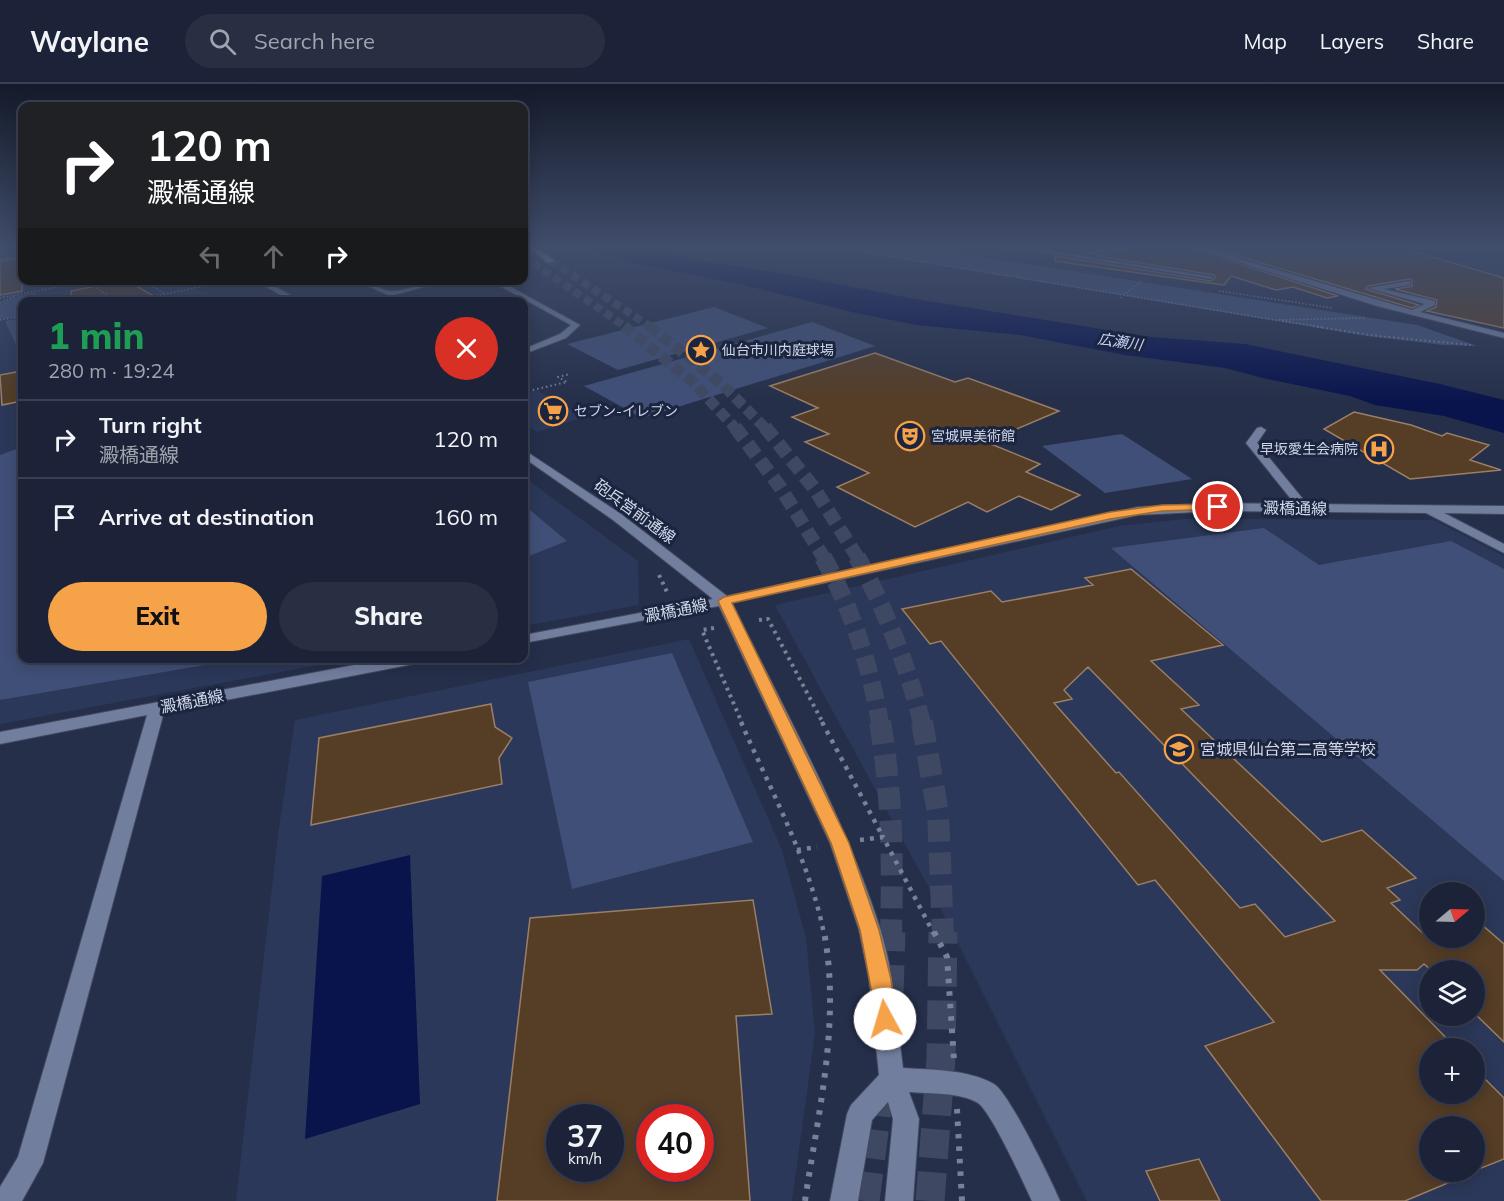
<!DOCTYPE html>
<meta charset="utf-8">
<style>
body{margin:0;font-family:Mulish,"Noto Sans JP",sans-serif;background:#292f43;color:#f1f3f6;height:100vh;display:flex;flex-direction:column;font-size:22px;white-space:nowrap}
*{box-sizing:border-box;margin:0}
p{font-size:20px;color:#a0a4ae}
.icon{flex:none;width:33px;height:33px;fill:none;stroke:currentColor;stroke-width:2;stroke-linecap:round;stroke-linejoin:round}
.map{position:relative;flex:1;overflow:hidden}
.panel{position:absolute;left:18px;top:213px;width:510px;height:366px;display:flex;flex-direction:column;background:#1c2338;border-radius:12px;box-shadow:0 3px 15px #0003,0 0 0 2px #3a4053}
.panel>*{flex:none}
.hud{position:absolute;left:18px;top:18px;width:510px;height:183px;border-radius:12px;box-shadow:0 3px 15px #0003,0 0 0 2px #3a4053;background:#202124;color:#fff;overflow:hidden}
.needle{width:39px;rotate:71deg}
.buttons{position:absolute;left:1419px;top:798px;display:grid;gap:12px}
.buttons a{display:grid;place-items:center;width:66px;height:66px;border-radius:50%;background:#1c2338;box-shadow:0 3px 15px #0003,0 0 0 2px #3a4053;font-size:30px}
.speed{position:absolute;left:546px;top:1020px;display:flex;gap:12px;font-size:30px;font-weight:700;text-align:center}
.speed>*{display:grid;place-content:center;width:78px;height:78px;border-radius:50%;background:#1c2338;box-shadow:0 3px 15px #0003,0 0 0 2px #3a4053;line-height:1}
.speed small{font-size:15px;font-weight:400}
.speed .limit{border:9px solid #d22;background:#fff;color:#111}
.pin{position:absolute;display:grid;place-items:center;width:51px;height:51px;color:#fff;margin:-26px;border:3px solid #fff;border-radius:50%;box-shadow:0 2px 6px #0007}
.me{position:absolute;width:66px;margin:-33px;rotate:354deg;stroke-linejoin:round;filter:drop-shadow(0 0 4px #0008)}
.turn{display:flex;align-items:center;gap:21px;height:126px;padding:0 30px;font-size:27px}
.turn .icon{width:78px;height:78px;stroke-width:2.5}
.turn b{display:block;font-size:42px;line-height:51px}
.lanes{display:flex;align-items:center;height:57px;padding:0 30px;background:#0003;justify-content:center;gap:30px;direction:ltr}
.lanes .off{opacity:.35}
.round{display:grid;place-items:center;flex:none;width:63px;height:63px;border-radius:32px;background:#292f43}
.head{display:flex;align-items:center;justify-content:space-between;height:102px;padding:0 30px}
h1{font-size:36px;font-weight:800;line-height:45px;color:#1e9e55}
.cta{display:flex;gap:12px;margin-top:auto;padding:12px 30px}
.cta a{flex:1;height:69px;border-radius:36px;background:#f6a248;color:#111;font-size:24px;font-weight:800;line-height:69px;text-align:center}
.cta a+a{background:#292f43;color:#f1f3f6}
ul{padding:0;list-style:none}
li{display:flex;align-items:center;gap:18px;height:78px;padding:0 30px;border-top:2px solid #3a4053}
li div{flex:1}
li b{display:block;font-size:22px}
li em{font-style:normal}
header{display:flex;align-items:center;gap:36px;box-sizing:border-box;height:84px;padding:0 30px;background:#1c2338;border-bottom:2px solid #3a4053}
header strong{font-size:28px}
nav{display:flex;gap:33px;margin-inline-start:auto;font-size:21px}
.search{width:420px;height:54px;background:#292f43;display:flex;align-items:center;gap:15px;box-sizing:border-box;padding:0 21px;border-radius:33px;color:#a0a4ae;font-size:22px}
.map>svg:first-child{display:block}
.built{fill:#2c3859;fill-rule:evenodd}
.green{fill:#404f77}
.water{fill:#09144d}
.building{fill:#553d26;stroke:#9a7f66;stroke-width:1.5;fill-rule:evenodd}
.lines{fill:none;stroke-linecap:round;stroke-linejoin:round}
.highway-tunnel-far5{stroke:#3f4862;stroke-width:8;stroke-dasharray:8 4.5;stroke-linecap:butt}
.highway-tunnel-far4{stroke:#3f4862;stroke-width:11;stroke-dasharray:11 5;stroke-linecap:butt}
.highway-tunnel-far3{stroke:#3f4862;stroke-width:14;stroke-dasharray:14 7;stroke-linecap:butt}
.highway-tunnel-far2{stroke:#3f4862;stroke-width:18;stroke-dasharray:18 9;stroke-linecap:butt}
.highway-tunnel-far1{stroke:#3f4862;stroke-width:22;stroke-dasharray:22 11;stroke-linecap:butt}
.highway-tunnel{stroke:#3f4862;stroke-width:29;stroke-dasharray:29 14;stroke-linecap:butt}
.minor-casing{stroke:#40495f;stroke-width:2}
.highway-casing{stroke:#40495f;stroke-width:2}
.path-far4{stroke:#788197;stroke-width:1.5;stroke-dasharray:1.5 2;stroke-linecap:butt}
.path-far3{stroke:#788197;stroke-width:2;stroke-dasharray:1.5 3;stroke-linecap:butt}
.path-far2{stroke:#788197;stroke-width:4;stroke-dasharray:3 4.5;stroke-linecap:butt}
.path-far1{stroke:#788197;stroke-width:4.5;stroke-dasharray:4 6;stroke-linecap:butt}
.path{stroke:#788197;stroke-width:6;stroke-dasharray:4.5 8;stroke-linecap:butt}
.minor{fill:#727e9d;fill-rule:evenodd}
.highway{fill:#97b2fa;fill-rule:evenodd}
.route{fill:#f6a248;stroke:#a0692f;stroke-width:1.5}
.labels{text-anchor:middle;stroke-width:6;stroke-linejoin:round;paint-order:stroke}
.far-poi-label{font-size:14px;fill:#d0d8e9;stroke:#1c253f;text-anchor:start}
.far-water-label{font-size:15px;font-style:italic;fill:#c4d3f8;stroke:#1c253f}
.street-label{font-size:16px;fill:#d0d8e9;stroke:#1c253f}
.poi-label{font-size:16px;fill:#d0d8e9;stroke:#1c253f;text-anchor:start}
</style>
<header>
<strong>Waylane</strong>
<div class="search"><svg class="icon" aria-label="search" viewBox="0 0 24 24"><circle cx="10" cy="10" r="6"/><path d="M15 15l6 6"/></svg>Search here</div>
<nav><a>Map</a><a>Layers</a><a>Share</a></nav>
</header>
<div class="map">
<svg width="1504" height="1117" viewBox="0 0 1504 1117">
<rect width="100%" height="100%" fill="#252f4a"/>
<path class="built" d="M0,163H22V196L182,197L221,217L22,218V574L351,575L0,640Z
M1504,175V217L1408,183Z
M537,306L551,314L585,333L537,348L524,340V309Z
M524,393L638,477L639,521L524,542Z
M1184,435L1434,436L1504,472V1117H1087L948,839L775,521L1119,442ZM1430,808H1474V854H1430ZM1430,886H1474V932H1430ZM1430,964H1474V1010H1430ZM1430,1042H1474V1088H1430Z
M689,555L782,766L806,854L815,949L792,1117H236L278,751L295,636ZM560,1034H610V1084H560ZM650,1034H700V1084H650Z"/>
<path class="green" d="M829,163H918L1417,241L1477,262L1443,261L1367,252Z
M35,209L44,217L22,218V232L0,235V220L19,212Z
M714,223L768,244L618,286L567,260Z
M22,234V264L18,265L5,237Z
M812,238L875,262L642,334L584,302Z
M1122,350L1192,395L1105,409L1042,362Z
M22,363V574L240,575L0,616V371Z
M524,421L567,457L524,474Z
M1264,444L1319,481L1451,457L1504,485V797L1111,464Z
M672,569L753,758L572,805L528,598Z"/>
<path class="water" d="M584,163H648L695,176L775,188L921,216L1151,253L1245,260L1440,300L1504,316V349L1444,332L1375,321L1350,312L1267,295L1225,284L1125,271L1020,251L917,241L856,229L744,201L638,180Z
M410,771L420,1020L305,1055L322,792Z"/>
<path class="building" d="M1140,163H1188L1338,212L1327,214L1293,203L1276,206L1231,192L1224,201L1216,200L1055,177V172L1211,197L1216,193L1214,191L1097,172Z
M1208,163H1399L1504,194V244L1427,227L1436,223L1437,216L1395,205L1412,202V197L1410,195L1368,202L1366,205L1419,221L1412,224Z
M22,174V207L0,211V177Z
M126,196L164,218H72L71,207Z
M875,269L955,298L968,294L1059,327L986,358L1040,380L1026,388L1080,411L1051,426L1019,412L987,428L968,418L915,443L837,403L869,389L805,358L829,350L792,333L818,324L770,302Z
M22,287V317L2,321L0,291Z
M1354,328L1411,341L1442,352L1447,349L1489,361L1470,376L1501,386L1410,395L1324,345Z
M1131,485L1223,561L1151,577L1199,621L1181,625L1322,758L1362,746L1416,794L1387,804L1400,816L1391,819L1432,858L1444,854H1474V834L1504,860V958L1474,929V886H1431L1424,880L1417,886H1380L1456,964H1430V1010H1474V984L1504,1014V1075L1474,1087V1042H1430V1088H1474L1405,1117H1321L1205,962L1274,938L1155,796L1138,801L941,557L930,560L902,525L991,507L1002,518L1093,501L1085,494ZM1088,583L1335,837L1285,853L1255,820L1240,824L1119,688L1116,689L1054,619L1072,615L1064,606Z
M491,620L495,643L512,654L499,674L502,700L311,741L319,654Z
M753,816L772,930L736,932L750,1117H497L530,834ZM560,1034H610V1084H560ZM650,1034H700V1084H650Z
M1199,1075L1220,1117H1160L1146,1087Z"/>
<g class="lines">
<path class="highway-tunnel-far5" d="M551,177L651,243
M533,179L626,243"/>
<path class="highway-tunnel-far4" d="M624,242L693,298L736,345
M649,242L722,300L766,345"/>
<path class="highway-tunnel-far3" d="M735,343L780,403L824,474
M765,343L814,404L858,474"/>
<path class="highway-tunnel-far2" d="M823,473C852,525 870,581 880,639
M857,473C886,526 907,581 922,639"/>
<path class="highway-tunnel-far1" d="M880,638C892,708 893,779 891,850
M922,638L938,729L943,850"/>
<path class="highway-tunnel" d="M889,910L891,848
M865,1117L879,1009
M930,1117L941,974L943,848"/>
<g class="minor-casing">
<path id="minor" d="M1013,163H1029L1214,193L1211,195Z
M1119,163H1138L1087,171L1084,169Z
M1190,163H1200L1412,226L1425,220L1368,204L1410,197V201L1383,205L1435,217V221L1420,228L1504,249V254L1377,222Z
M254,196H263L303,218H293Z
M355,196C369,196 377,206 390,207C402,209 432,196 450,196L390,212Z
M489,196H498L580,241L566,254L524,270V265L560,250L571,241Z
M1261,343L1266,346L1257,359L1307,420L1504,422V430L1444,429L1504,460V469L1426,429L1218,427L1138,431L732,519C784,626 844,731 880,844C894,888 897,938 903,984C932,986 967,985 994,1000C1009,1009 1051,1096 1060,1117H1032C1023,1098 992,1029 978,1019C960,1008 930,1010 909,1008L919,1035L913,1117H885L893,1035L888,1018L872,1036L858,1117H830L847,1030L851,1021L879,991L869,895L859,846L830,759L719,522L524,559V551L713,515L613,436L524,374V366L621,430L727,512L1138,423L1218,419L1295,420L1246,359L1257,344Z
M391,574H426L419,579L164,628L43,1079L22,1117H0V1103L18,1073L147,631L0,660V648Z"/>
</g>
<g class="highway-casing">
<path id="highway" d="M528,163H537L555,177L548,179Z"/>
</g>
<path class="path-far4" d="M833,163L1124,211L1141,197
M939,163L1004,173
M0,165L12,163
M0,170L22,167
M0,175L21,173L19,163
M141,196L164,209
M88,198L114,215
M199,203L230,196
M1219,207L1333,224
M0,214L94,196
M1121,214L1124,211L1275,236L1366,234
M106,218L130,213L135,216L199,203L187,196
M0,219L16,212
M0,236L22,232
M1282,237L1322,243"/>
<path class="path-far3" d="M1313,242L1369,251L1471,261
M524,308L567,298L558,293L570,290"/>
<path class="path-far2" d="M659,491L667,508
M759,536L768,535L823,639
M714,544L702,546L742,639"/>
<path class="path-far1" d="M741,638C770,705 810,778 824,850
M822,638L883,753
M860,756L883,753L934,850
M797,766L817,763"/>
<path class="path" d="M934,848L947,873L954,976
M957,1025L962,1117
M805,1117C818,1029 841,937 824,848"/>
<use href="#minor" class="minor"/>
<use href="#highway" class="highway"/>
</g>
<linearGradient id="sky" x2="0" y2="1"><stop stop-color="#141a29"/><stop offset="0.51" stop-color="#404d6b"/><stop offset="1" stop-color="#404d6b" stop-opacity="0"/></linearGradient>
<rect width="1504" height="319" fill="url(#sky)"/>
<path class="route" d="M1218,420L1222,421V425L1162,427L1110,435L732,519L849,759L879,846L891,895L896,935L892,942L885,945L878,942L860,846L831,759L718,517L724,513L1110,428L1162,421Z"/>
<defs>
<g id="sight-ring" transform="scale(1.5)"><circle r="9.5" fill="#1c253f" stroke="#f6a248" stroke-width="1.5"/><path d="M0-6L1.8-2.2L6-1.7L2.9 1.2L3.7 5.4L0 3.3L-3.7 5.4L-2.9 1.2L-6-1.7L-1.8-2.2Z" fill="#f6a248"/></g>
<g id="supermarket-ring" transform="scale(1.5)"><circle r="9.5" fill="#1c253f" stroke="#f6a248" stroke-width="1.5"/><path d="M-6-5.5h2.5l.6 2H6L4.5 2H-2.5L-4.4-4H-6ZM-1.5 3.2a1.3 1.3 0 1 0 .1 0ZM3 3.2a1.3 1.3 0 1 0 .1 0Z" fill="#f6a248"/></g>
<g id="theatre-ring" transform="scale(1.5)"><circle r="9.5" fill="#1c253f" stroke="#f6a248" stroke-width="1.5"/><path d="M-5-5.5Q0-4 5-5.5V0Q5 5 0 6Q-5 5-5 0ZM-3.3-2.5H-1v1.5H-3.3ZM1-2.5H3.3v1.5H1ZM-2.8 1Q0 5.5 2.8 1Z" fill="#f6a248"/></g>
<g id="hospital-ring" transform="scale(1.5)"><circle r="9.5" fill="#1c253f" stroke="#f6a248" stroke-width="1.5"/><path d="M-5-5h3v3.5h4V-5h3V5h-3V1.5h-4V5h-3Z" fill="#f6a248"/></g>
<g id="school-ring" transform="scale(1.5)"><circle r="9.5" fill="#1c253f" stroke="#f6a248" stroke-width="1.5"/><path d="M0-5L7-2L0 1L-7-2ZM-4 1L0 2.5L4 1V4Q0 6-4 4Z" fill="#f6a248"/></g>
</defs>
<g fill-rule="evenodd">
<use href="#sight-ring" x="701" y="266"/>
<use href="#supermarket-ring" x="553" y="327"/>
<use href="#theatre-ring" x="910" y="352"/>
<use href="#hospital-ring" x="1379" y="365"/>
<use href="#school-ring" x="1179" y="665"/>
</g>
<g class="labels">
<g class="far-poi-label">
<text x="722" y="271">仙台市川内庭球場</text>
<text x="574" y="332">セブン-イレブン</text>
<text x="931" y="357">宮城県美術館</text>
<text x="1358" y="370" text-anchor="end">早坂愛生会病院</text>
</g>
<g class="far-water-label">
<text transform="translate(1120 258) rotate(9)" y="5">広瀬川</text>
</g>
<g class="street-label">
<text transform="translate(1295 424) rotate(1)" y="6">澱橋通線</text>
<text transform="translate(635 427) rotate(36)" y="6">砲兵営前通線</text>
<text transform="translate(676 526) rotate(-11)" y="6">澱橋通線</text>
<text transform="translate(192 617) rotate(-11)" y="6">澱橋通線</text>
</g>
<g class="poi-label">
<text x="1200" y="671">宮城県仙台第二高等学校</text>
</g>
</g>
</svg>
<div class="buttons">
<a><svg class="needle" viewBox="-14 -14 28 28"><path d="M0-13l5 13h-10z" fill="#e53935"/><path d="M0 13l5-13h-10z" fill="#a0a4ae"/></svg></a>
<a><svg class="icon" aria-label="layers" viewBox="0 0 24 24"><path d="M12 4l9 5-9 5-9-5zM3 14l9 5 9-5"/></svg></a>
<a>+</a>
<a>−</a>
</div>
<div class="speed"><div>37<small>km/h</small></div><div class="limit">40</div></div>
<div class="pin" style="left:1218px;top:423px;background:#d93025"><svg class="icon" aria-label="arrive" viewBox="0 0 24 24"><path d="M6 21V4h12l-3 4 3 4H6"/></svg></div>
<svg class="me" style="left:885px;top:935px" viewBox="-20 -20 40 40"><circle r="19" fill="#fff"/><path d="M0-13L10 11 0 6-10 11z" fill="#f6a248"/></svg>
<div class="hud">
<div class="turn"><svg class="icon" aria-label="right" viewBox="0 0 24 24"><path d="M7 20v-9h11M14 6l5 5-5 5"/></svg><div><b>120 m</b>澱橋通線</div></div>
<div class="lanes"><svg class="icon off" aria-label="left" viewBox="0 0 24 24"><path d="M17 20v-9H6M10 6l-5 5 5 5"/></svg><svg class="icon off" aria-label="ahead" viewBox="0 0 24 24"><path d="M12 20V5M6 11l6-6 6 6"/></svg><svg class="icon" aria-label="right" viewBox="0 0 24 24"><path d="M7 20v-9h11M14 6l5 5-5 5"/></svg></div>
</div>
<section class="panel">
<div class="head"><div><h1>1 min</h1><p>280 m · 19:24</p></div><a class="round" style="background:#d93025;color:#fff"><svg class="icon" aria-label="close" viewBox="0 0 24 24"><path d="M6 6l12 12M18 6L6 18"/></svg></a></div>
<ul>
<li><svg class="icon" aria-label="right" viewBox="0 0 24 24"><path d="M7 20v-9h11M14 6l5 5-5 5"/></svg><div><b>Turn right</b><p>澱橋通線</p></div><em>120 m</em></li>
<li><svg class="icon" aria-label="arrive" viewBox="0 0 24 24"><path d="M6 21V4h12l-3 4 3 4H6"/></svg><div><b>Arrive at destination</b></div><em>160 m</em></li>
</ul>
<div class="cta"><a>Exit</a><a>Share</a></div>
</section>
</div>
